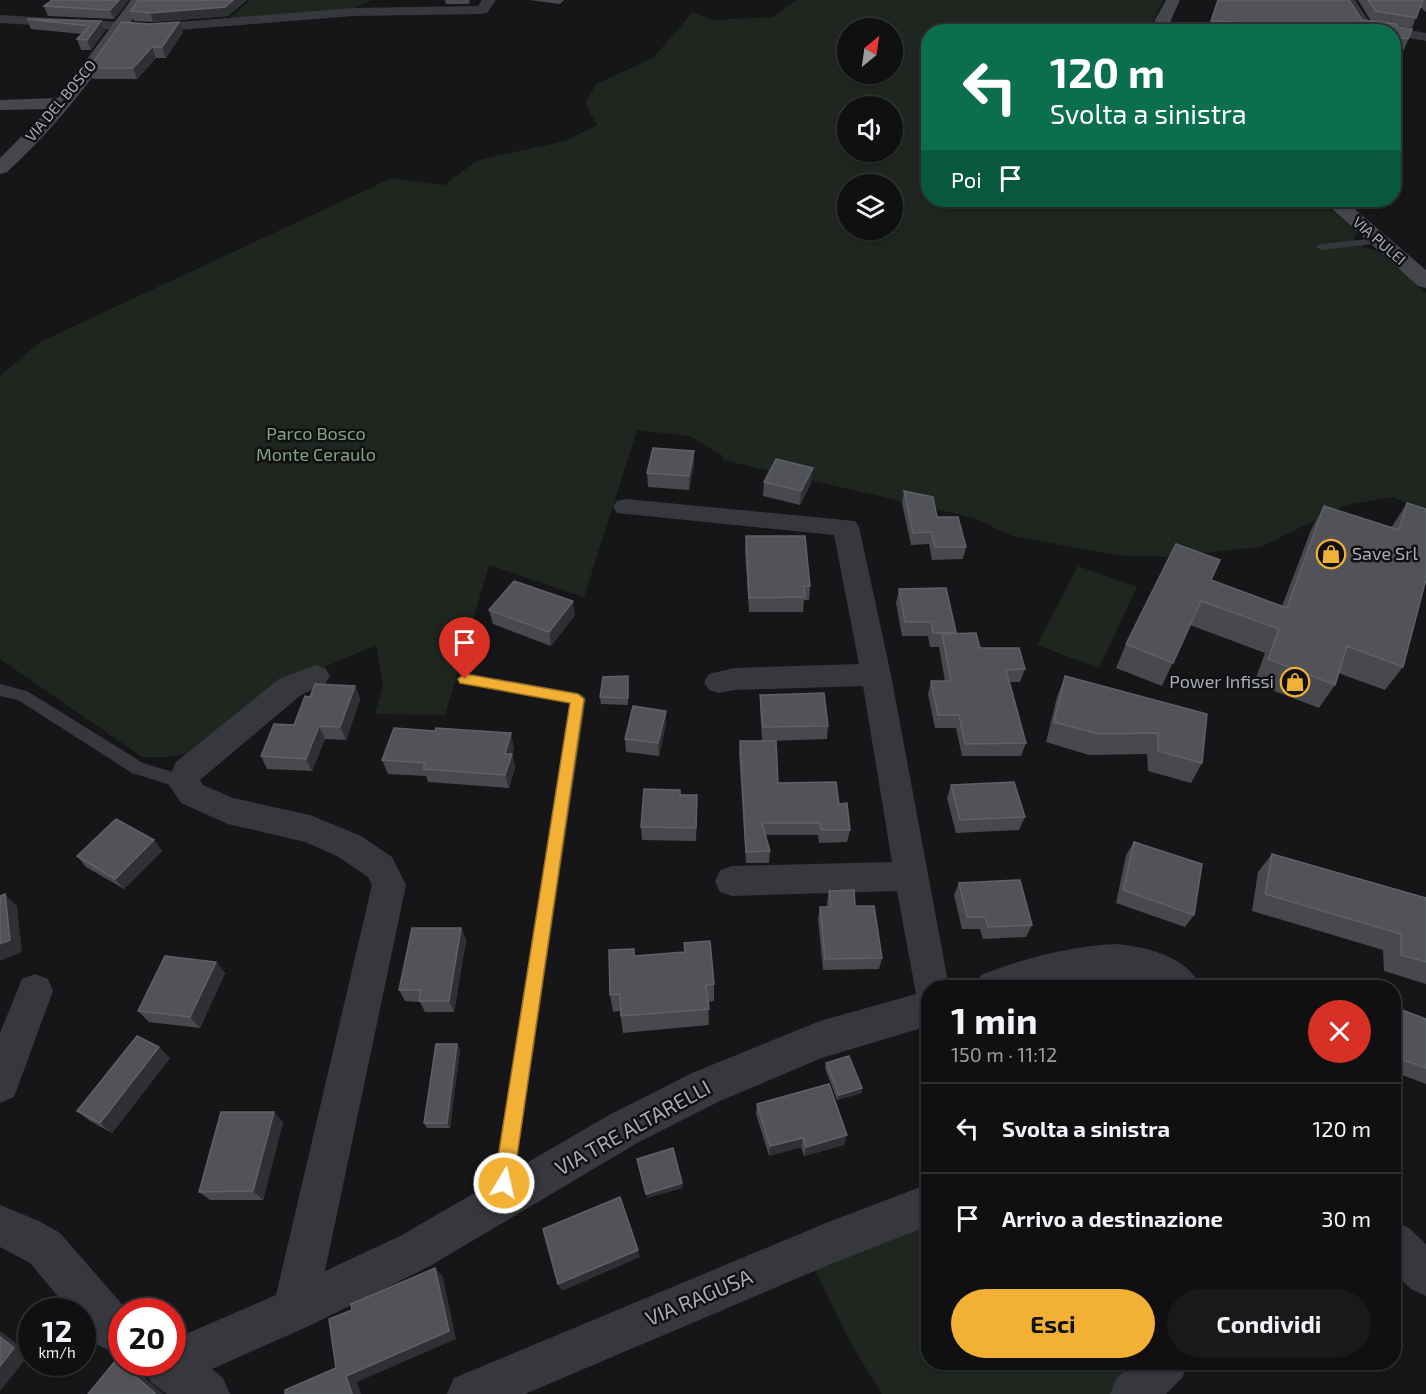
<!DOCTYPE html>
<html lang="it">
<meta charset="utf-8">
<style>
body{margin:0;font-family:"Exo 2",sans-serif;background:#19191b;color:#f1f3f6;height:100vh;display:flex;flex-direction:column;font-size:22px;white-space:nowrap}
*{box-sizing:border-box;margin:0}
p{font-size:20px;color:#9c9d9f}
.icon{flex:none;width:33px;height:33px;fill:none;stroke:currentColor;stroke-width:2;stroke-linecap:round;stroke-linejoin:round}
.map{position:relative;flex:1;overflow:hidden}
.details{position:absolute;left:921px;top:980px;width:480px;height:390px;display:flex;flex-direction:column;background:#101012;border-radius:24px;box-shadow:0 2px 4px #0004,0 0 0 2px #303032}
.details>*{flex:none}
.hud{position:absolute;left:921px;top:24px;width:480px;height:183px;border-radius:24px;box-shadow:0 2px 4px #0004,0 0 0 2px #303032;background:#0b6e4f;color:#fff;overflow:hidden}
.needle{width:39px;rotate:29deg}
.controls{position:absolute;left:837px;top:18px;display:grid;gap:12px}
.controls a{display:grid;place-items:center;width:66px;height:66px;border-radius:50%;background:#101012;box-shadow:0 2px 4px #0004,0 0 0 2px #303032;font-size:30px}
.speed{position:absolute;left:18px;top:1298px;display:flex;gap:12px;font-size:30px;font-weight:700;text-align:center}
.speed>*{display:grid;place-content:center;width:78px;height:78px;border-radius:50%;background:#101012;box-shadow:0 2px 4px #0004,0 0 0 2px #303032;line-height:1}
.speed small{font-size:15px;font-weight:400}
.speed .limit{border:9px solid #d22;background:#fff;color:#111}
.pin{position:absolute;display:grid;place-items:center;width:51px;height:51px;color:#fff;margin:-62px -26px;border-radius:50% 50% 50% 0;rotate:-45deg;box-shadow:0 0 6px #0007}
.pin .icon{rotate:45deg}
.me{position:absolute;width:66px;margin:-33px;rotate:9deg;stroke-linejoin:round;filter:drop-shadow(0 0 4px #0008)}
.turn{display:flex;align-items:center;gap:21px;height:126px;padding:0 30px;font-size:27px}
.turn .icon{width:78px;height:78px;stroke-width:2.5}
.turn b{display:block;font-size:42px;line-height:51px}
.then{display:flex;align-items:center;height:57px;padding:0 30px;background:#0003;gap:12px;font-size:22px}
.round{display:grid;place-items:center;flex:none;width:63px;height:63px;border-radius:32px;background:#19191b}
.headline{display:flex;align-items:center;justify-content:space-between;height:102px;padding:0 30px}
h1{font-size:36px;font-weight:700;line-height:45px}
.action{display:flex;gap:12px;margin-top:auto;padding:12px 30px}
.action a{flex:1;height:69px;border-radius:36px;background:#f2b134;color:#111;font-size:24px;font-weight:700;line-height:69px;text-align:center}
.action a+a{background:#19191b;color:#f1f3f6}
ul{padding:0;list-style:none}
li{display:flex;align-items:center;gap:18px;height:90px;padding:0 30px;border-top:2px solid #303032}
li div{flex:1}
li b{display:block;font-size:22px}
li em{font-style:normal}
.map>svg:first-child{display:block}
.green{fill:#1e261f;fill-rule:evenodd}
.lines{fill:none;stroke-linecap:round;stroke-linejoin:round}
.lane{fill:#37383d;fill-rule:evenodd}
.street{fill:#37383d;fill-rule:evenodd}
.secondary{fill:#45474d;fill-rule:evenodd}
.wall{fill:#47494d}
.shaded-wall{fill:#2f3033}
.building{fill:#525359;stroke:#5f6168;stroke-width:1.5}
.route{fill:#f2b134;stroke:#9d7322;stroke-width:1.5}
.labels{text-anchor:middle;stroke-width:5;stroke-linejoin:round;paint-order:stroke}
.far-street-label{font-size:15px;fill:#a8adb8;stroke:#111113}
.park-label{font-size:18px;fill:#7fa381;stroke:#111113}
.poi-label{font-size:18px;fill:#a8adb8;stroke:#111113;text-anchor:start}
.near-street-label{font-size:21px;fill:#a8adb8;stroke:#111113}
</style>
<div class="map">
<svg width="1426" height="1394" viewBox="0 0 1426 1394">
<rect width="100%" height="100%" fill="#161618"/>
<path class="green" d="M250,0H371L351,10L228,19Z
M797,0H1163L1152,24V31L928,32V200H1320L1357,232L1354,239L1362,247L1378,251L1426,293V513L1393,497L1347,505L1260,547L1170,557L1116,555L1012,536L974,518L723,460V456L690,436L637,430L584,597L489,565L445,715L375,714L383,686L376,645L285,684L190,753L168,757H142L0,659V376L40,342L392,178L444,185L478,160L565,141L597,125L585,104L596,84L653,58L693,12L713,20L772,17ZM848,28H892V74H848ZM848,106H892V152H848ZM848,184H892V230H848Z
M1078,566L1137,587L1099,668L1037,645Z
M928,1224V1362H1150L1114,1394H882L851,1344L814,1268Z"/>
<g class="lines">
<path class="lane" d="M1379,238L1382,239V243L1321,250L1316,247L1321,244Z
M465,673L578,693L583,695L586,699L512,1194L509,1201L502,1204L495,1201L492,1194L570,703L460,683L458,679L460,675Z
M0,684L27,691L143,763L189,777L191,782L189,787L183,789L132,773L18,700L0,696Z"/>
<path class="street" d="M482,0H496L487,13L482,14L353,16L153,32L0,23V15L153,24L353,8L478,6Z
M1341,0H1355L1370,23L1426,33V41L1394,35V32L1360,29Z
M626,499L855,521L859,527L891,675L949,987H928V1026L822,1058L720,1101L639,1142L430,1266L311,1325L212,1369L223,1378L230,1394H167L151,1382L144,1366L146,1362H172V1340L276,1295L372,885L368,877L337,856L305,842L228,824L181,803L167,782L176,762L279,679L315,665L325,668L330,676L325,684L301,695L200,780L203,785L233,798L310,815L361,836L392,857L406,885L325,1271L400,1236L611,1114L692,1073L820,1021L916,994L897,891L732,896L720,892L715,881L720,870L732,866L892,862L863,686L734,690L719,693L709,690L704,682L709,674L734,668L859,664L834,535L617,513L613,507L617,501Z
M1117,944C1148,947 1188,957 1201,987H1153L1137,980L1117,978L1096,979L1054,987H976L981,975C1024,958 1071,946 1117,944Z
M35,974L48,979L53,991L14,1097L0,1103V1033L22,979Z
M928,1184V1226L831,1264L525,1394H447L454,1378L826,1223Z
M0,1205L39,1221L60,1233L128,1311H122V1356L98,1345L82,1326V1311H70L30,1263L0,1247Z
M1394,1222L1409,1228L1426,1244V1296L1411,1289L1394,1273Z
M1133,1362H1189L1182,1378L1166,1394H1110L1117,1378Z"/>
<path class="secondary" d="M131,0H145C105,63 62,122 7,172L0,174V158L49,109L0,110V100L58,98Z
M1166,0H1180L1171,20L1170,32H1154L1155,20Z
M1322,200H1344L1426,270V288L1418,286Z"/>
</g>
<path class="wall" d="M129,0L114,19L48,16L44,6Z
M138,0H247L228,16L153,22L134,21L131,11Z
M445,0H470L469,4H446Z
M529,0H564L560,4Z
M1218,0L1371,21L1358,0H1426V12L1420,7L1412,28L1397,26L1398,27L1412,29L1404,50L1394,48V32L1208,31Z
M27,19L101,21L105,31L91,50H81L77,39L82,34L31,29Z
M183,32L166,58H156L137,79H93L89,68Z
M694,451V465L689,490L648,487L647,473Z
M764,482L811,483L800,505L763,496Z
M904,491L937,517L966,547L963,559L932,560L929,544L911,545L902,503Z
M1407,503L1403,667L1385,690L1338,673L1335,685L1319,708L1254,683L1265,653L1190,625L1162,686L1116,668L1126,644L1211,580L1282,606L1311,530L1324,506L1391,528Z
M746,536L810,586L809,600H804L803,612H749L745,550Z
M899,589L956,632L955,634L980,648L1025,669L1020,682H1010L1026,743L1021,756H962L956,728H935L928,694L931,681H945L939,647H930L928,636H902L896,603Z
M489,610L575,615L551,646L493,624Z
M1065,676L1207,714L1202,763L1191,783L1148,771L1147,754L1089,755L1046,742L1057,697Z
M628,683V705L601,704L600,697Z
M355,686L360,699L346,740L325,739L312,771L267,769L261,756L294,725L310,697Z
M760,695L828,726L827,739L770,741L778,783L839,804L850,830L847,842L819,843L818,835H765L770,851L769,863H746L739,753L740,741H762L760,708Z
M666,711V724L659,756L626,752L625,739Z
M514,747L512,754L515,767L509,788L428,782L426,776L388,774L382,760Z
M951,785L1025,817L1019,830L956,833L947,798Z
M697,808L696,841L642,840L641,827Z
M154,840L162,851L124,889L86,867L77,856Z
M1134,842L1194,915L1185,927L1116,903L1126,855Z
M1272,854L1426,898V984L1384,971L1383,950L1252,911L1258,872Z
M959,883L1032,925L1026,937L983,939L980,929H962L954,895Z
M829,891L855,906L882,958L879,969L823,970L818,918L820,907H827V902Z
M461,928L466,940L454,1012H425L420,1002L405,1001L399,990Z
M684,943L714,984V1001L708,1002L709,1025L623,1033L620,1011L613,1012L610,995L634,949V956L685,952Z
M216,962L225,973L200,1028L149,1022L138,1011Z
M1394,1007L1426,1019V1084L1394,1072Z
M460,1049L450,1128H427L424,1123Z
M170,1058L112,1133L90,1121L77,1111Z
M826,1063L862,1088L861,1093L837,1100L825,1068Z
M757,1104L844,1145L804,1156L801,1147L769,1156L756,1114Z
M283,1122L263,1200H210L199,1192Z"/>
<path class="shaded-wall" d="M119,0H129L114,19L110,10Z
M233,0H247L228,16L153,22L150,13Z
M101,21L105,31L91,50L87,40Z
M179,22L183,32L166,58L162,47Z
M152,47L156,58L137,79L133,68Z
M694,451V465L689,490V476Z
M813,468L811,483L800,505L801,491Z
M573,601L575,615L551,646L549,632Z
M355,686L360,699L346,740L340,727Z
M666,711V724L659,756L658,743Z
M319,726L325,739L312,771L306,759Z
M511,733L514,747L512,754L515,767L509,788L505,775V754Z
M154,840L162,851L124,889L115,879Z
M5,894L17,906L22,952L0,961V944Z
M461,928L466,940L454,1012L449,1001Z
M216,962L225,973L200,1028L190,1017Z
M457,1044L460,1049L450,1128L447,1123Z
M159,1047L170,1058L112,1133L100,1123Z
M862,1088L861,1093L837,1100L839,1095Z
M274,1112L283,1122L263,1200L253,1191Z
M847,1135L844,1145L804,1156L806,1147Z
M803,1138L801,1147L769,1156L770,1146Z
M682,1183L683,1188L647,1198L646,1194Z
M638,1250L640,1257L562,1291L558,1284Z
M435,1268L443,1277L456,1339L357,1382L361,1394H352L346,1376Z
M0,1331L30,1354L0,1391Z
M116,1360L130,1365L164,1394H154Z"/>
<path class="building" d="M52,0H119L110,10L44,6Z
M138,0H233L225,7L150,13L131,11Z
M1218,0H1349L1362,20L1396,24L1398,27L1412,29L1408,39L1394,37V32H1311L1292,29V25L1211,21Z
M1368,0H1423L1416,18L1376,11Z
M27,19L101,21L87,40L77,39L90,26Z
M122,22L149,24L179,22L162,47H152L133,68H89Z
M653,448L694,451L689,476L647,473Z
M776,459L813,468L801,491L764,482Z
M904,491L933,497L937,517H958L966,547H935L931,532L913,533Z
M1407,503L1426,509V579L1403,667L1347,646L1335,685L1268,659L1279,629L1201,601L1173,663L1126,644L1176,544L1220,560L1211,580L1287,608L1324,506L1399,530Z
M746,536H805L810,586H804L805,597L749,598Z
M514,581L573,601L549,632L489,610Z
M946,588L956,632L933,633L931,622H905L899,589Z
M976,633L980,648H1019L1025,669L1006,670L1026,743L965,744L959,715H938L931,681H951L942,634Z
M628,676V698L600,697L603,677Z
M1065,676L1207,714L1202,763L1158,751V733L1098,734L1054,722Z
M315,684L355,686L340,727L319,726L306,759L261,756L274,724L294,725L305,696L310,697Z
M824,693L828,726L763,727L760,695Z
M633,706L666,711L658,743L625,739Z
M394,728L435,731L436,728L511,733L505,754H512L505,775L423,769L425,763L382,760Z
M740,741H776L778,783L836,782L839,804L847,803L850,830H821L820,823H762L770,851L746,852Z
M1014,782L1025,817L960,820L951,785Z
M644,789L680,790V795H697L696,828L641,827Z
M116,819L154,840L115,879L77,856Z
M1134,842L1202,864L1194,915L1123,890Z
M1272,854L1426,898V962L1401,955V934L1265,894Z
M1020,880L1032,925L988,927L985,917H967L959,883Z
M854,890L855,906H874L882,958L825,959L820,907H831L829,891Z
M5,894L10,940L0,944V896Z
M412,928H461L449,1001H419L421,990H399Z
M710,941L714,984L706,985L709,1009L621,1016L620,994L610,995L609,950L634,949V956L685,952L684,943Z
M165,956L216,962L190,1017L138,1011Z
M1394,1007L1426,1019V1068L1394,1057Z
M137,1036L159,1047L100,1123L77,1111Z
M436,1044H457L447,1123H424Z
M849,1056L862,1088L839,1095L826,1063Z
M829,1084L847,1135L806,1147L803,1138L770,1146L757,1104Z
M221,1112H274L253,1191L199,1192Z
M673,1148L682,1183L646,1194L637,1159Z
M620,1197L638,1250L558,1284L543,1229Z
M435,1268L449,1331L346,1376L352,1394H285V1390L336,1368L329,1319L352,1310L351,1304Z
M0,1337L14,1348L0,1366Z
M116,1360L155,1393L154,1394H88Z"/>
<path class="route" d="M465,674L578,694L584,699L513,1183L511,1190L504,1193L497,1190L494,1183L570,703L460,683L458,679Z"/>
<defs>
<g id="shop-ring" transform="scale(1.5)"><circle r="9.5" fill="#111113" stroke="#f2b134" stroke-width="1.5"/><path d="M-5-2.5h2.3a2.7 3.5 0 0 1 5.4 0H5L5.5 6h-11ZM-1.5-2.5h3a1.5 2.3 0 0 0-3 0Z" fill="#f2b134"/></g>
</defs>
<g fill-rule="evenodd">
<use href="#shop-ring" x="1331" y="554"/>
<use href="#shop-ring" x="1295" y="682"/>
</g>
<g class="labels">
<g class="far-street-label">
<text transform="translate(61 101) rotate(-50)" y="5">VIA DEL BOSCO</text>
<text transform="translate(1379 241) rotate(41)" y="5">VIA PULEI</text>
</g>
<g class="park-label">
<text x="316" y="440">Parco Bosco<tspan x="316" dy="21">Monte Ceraulo</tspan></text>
</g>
<g class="poi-label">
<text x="1352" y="560">Save Srl</text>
<text x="1274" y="688" text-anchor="end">Power Infissi</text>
</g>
<g class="near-street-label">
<text transform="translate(633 1128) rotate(-29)" y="7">VIA TRE ALTARELLI</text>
<text transform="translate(699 1298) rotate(-23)" y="7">VIA RAGUSA</text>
</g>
</g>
</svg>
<div class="controls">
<a><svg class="needle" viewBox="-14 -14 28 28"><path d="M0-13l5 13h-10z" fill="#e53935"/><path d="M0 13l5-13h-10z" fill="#9c9d9f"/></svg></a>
<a><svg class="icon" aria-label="sound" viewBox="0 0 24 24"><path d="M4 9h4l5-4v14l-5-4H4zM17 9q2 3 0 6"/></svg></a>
<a><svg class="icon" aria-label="layers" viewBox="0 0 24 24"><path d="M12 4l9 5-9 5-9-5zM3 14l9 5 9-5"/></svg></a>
</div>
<div class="speed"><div>12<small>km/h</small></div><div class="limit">20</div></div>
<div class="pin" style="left:465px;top:679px;background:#d93025"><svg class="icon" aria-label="arrive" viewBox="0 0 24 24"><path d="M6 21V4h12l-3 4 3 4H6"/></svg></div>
<svg class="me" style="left:504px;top:1183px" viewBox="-20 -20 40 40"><circle r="17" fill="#f2b134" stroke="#fff" stroke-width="3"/><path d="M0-11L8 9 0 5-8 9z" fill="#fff"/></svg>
<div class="hud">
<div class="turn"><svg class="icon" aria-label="left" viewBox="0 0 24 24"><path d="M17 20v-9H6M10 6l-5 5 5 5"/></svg><div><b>120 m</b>Svolta a sinistra</div></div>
<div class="then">Poi<svg class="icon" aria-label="arrive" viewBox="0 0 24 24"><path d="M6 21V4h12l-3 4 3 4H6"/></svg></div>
</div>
<section class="details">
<div class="headline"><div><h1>1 min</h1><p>150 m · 11:12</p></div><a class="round" style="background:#d93025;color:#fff"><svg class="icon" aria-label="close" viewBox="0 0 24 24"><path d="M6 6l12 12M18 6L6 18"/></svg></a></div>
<ul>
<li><svg class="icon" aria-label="left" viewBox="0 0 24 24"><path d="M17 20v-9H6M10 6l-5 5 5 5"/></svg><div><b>Svolta a sinistra</b></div><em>120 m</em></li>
<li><svg class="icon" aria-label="arrive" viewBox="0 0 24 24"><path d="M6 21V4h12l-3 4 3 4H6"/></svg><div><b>Arrivo a destinazione</b></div><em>30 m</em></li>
</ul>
<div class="action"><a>Esci</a><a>Condividi</a></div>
</section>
</div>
